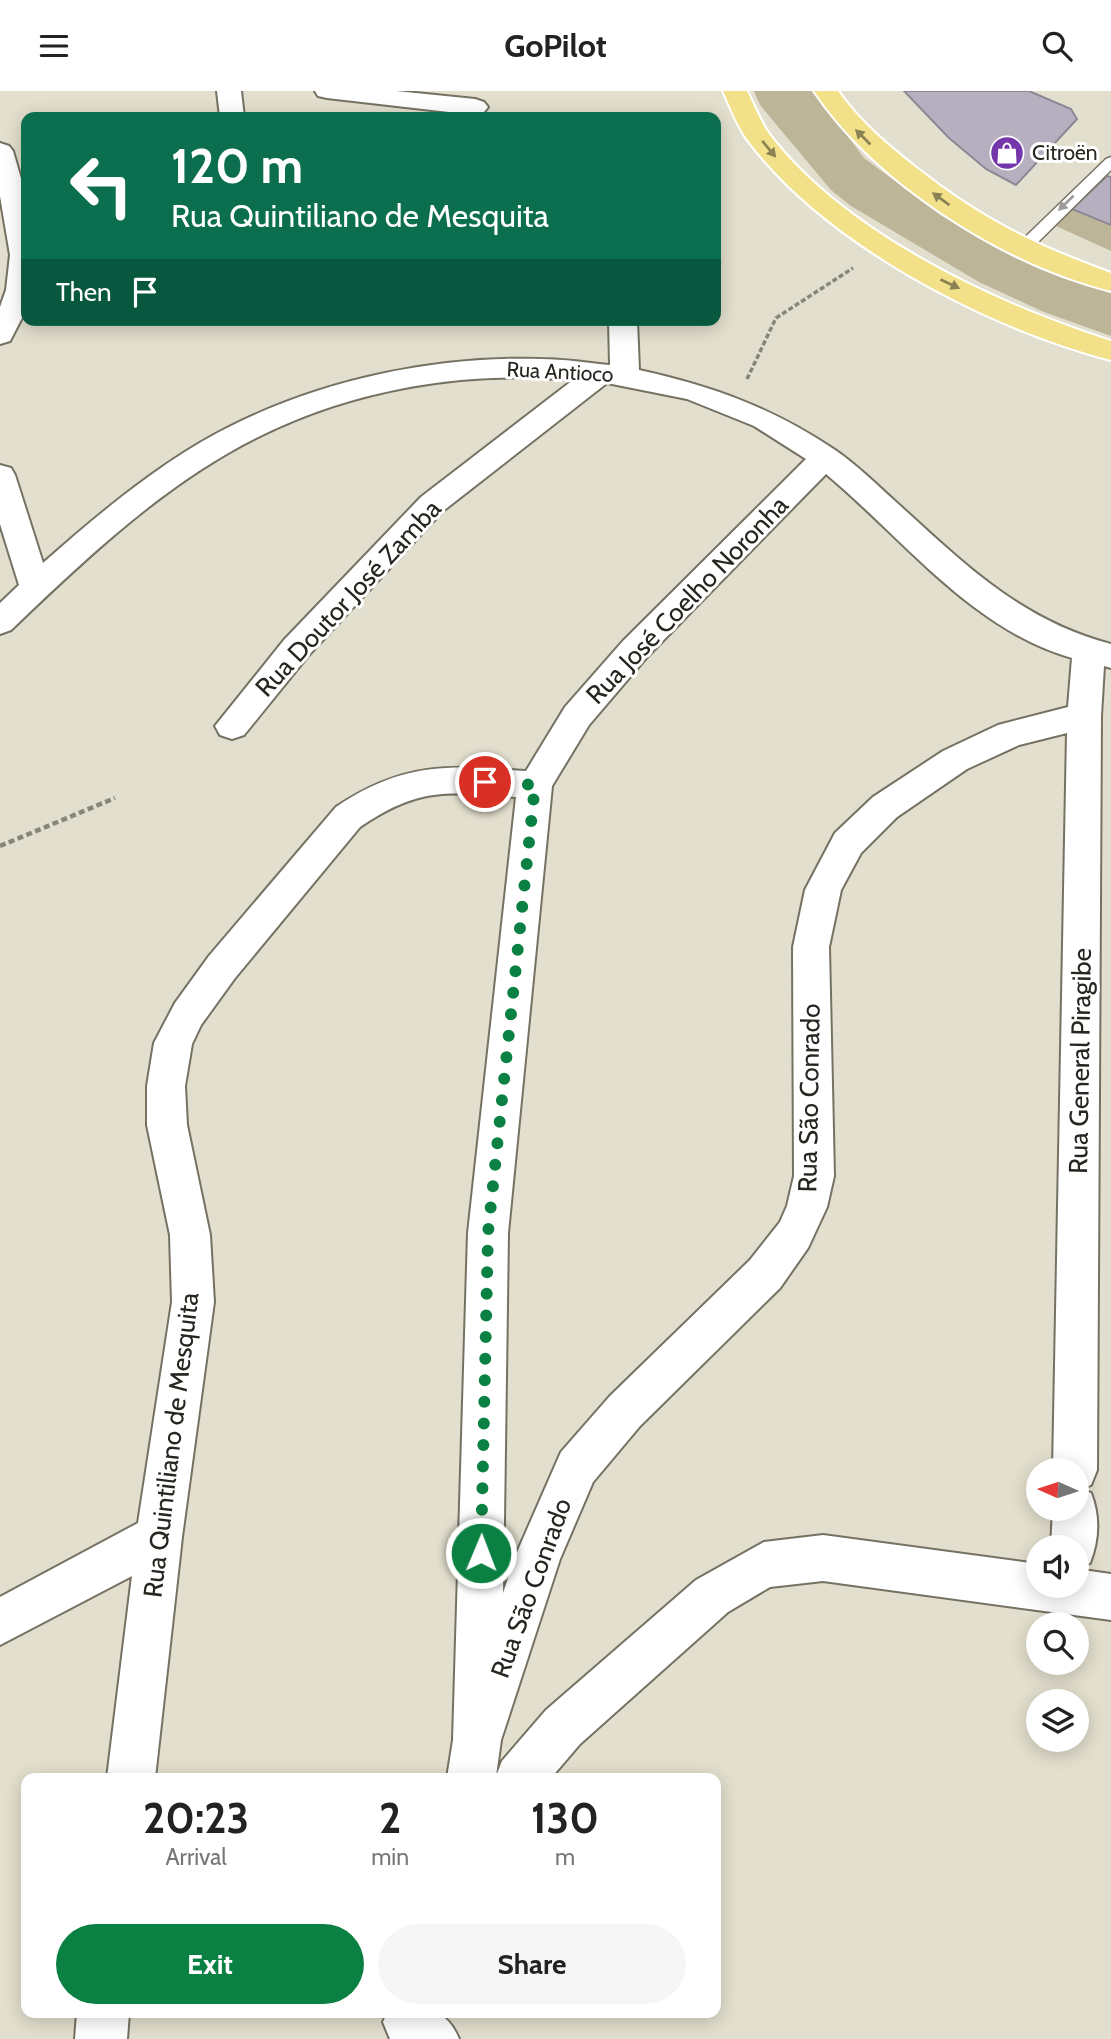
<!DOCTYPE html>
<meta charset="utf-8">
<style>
body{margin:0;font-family:Cabin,sans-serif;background:#f6f6f6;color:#222;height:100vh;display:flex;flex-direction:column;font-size:26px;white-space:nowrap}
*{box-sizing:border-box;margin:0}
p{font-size:23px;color:#767676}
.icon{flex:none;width:38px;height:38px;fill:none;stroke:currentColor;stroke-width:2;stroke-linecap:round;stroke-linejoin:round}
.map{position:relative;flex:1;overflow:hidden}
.panel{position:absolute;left:21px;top:1682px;width:700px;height:245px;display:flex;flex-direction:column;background:#fff;border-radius:14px;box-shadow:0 4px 18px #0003}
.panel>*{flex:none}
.guide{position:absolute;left:21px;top:21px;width:700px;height:214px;border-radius:14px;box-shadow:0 4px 18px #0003;background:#0b6e4f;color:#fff;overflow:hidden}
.needle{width:46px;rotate:273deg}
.controls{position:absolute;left:1026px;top:1367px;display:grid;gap:14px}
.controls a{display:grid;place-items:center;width:63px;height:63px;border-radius:50%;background:#fff;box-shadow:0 4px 18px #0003;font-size:35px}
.pin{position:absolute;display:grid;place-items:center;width:60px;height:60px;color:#fff;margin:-30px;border:4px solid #fff;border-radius:50%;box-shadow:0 2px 7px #0007}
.me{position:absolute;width:77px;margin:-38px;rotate:1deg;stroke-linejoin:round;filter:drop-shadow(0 0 5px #0008)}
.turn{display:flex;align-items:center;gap:24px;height:147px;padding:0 35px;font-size:32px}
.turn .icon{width:91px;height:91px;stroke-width:2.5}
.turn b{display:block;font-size:49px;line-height:60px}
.then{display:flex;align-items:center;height:66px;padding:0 35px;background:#0003;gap:14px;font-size:26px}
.eta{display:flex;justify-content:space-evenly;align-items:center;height:119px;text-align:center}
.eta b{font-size:42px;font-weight:800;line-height:49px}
.button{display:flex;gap:14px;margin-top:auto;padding:14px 35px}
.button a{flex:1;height:80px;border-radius:42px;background:#0b8043;color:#fff;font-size:28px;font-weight:800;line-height:80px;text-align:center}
.button a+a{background:#f6f6f6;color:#222}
header{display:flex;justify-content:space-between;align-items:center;height:91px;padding:0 35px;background:#fff;font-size:32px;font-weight:800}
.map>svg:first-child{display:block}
.green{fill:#bcb597}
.building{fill:#b6afbf;stroke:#8d8795;stroke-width:2}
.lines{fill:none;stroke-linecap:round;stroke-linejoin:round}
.service-casing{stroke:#757263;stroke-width:3}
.minor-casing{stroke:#757263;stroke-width:4}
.primary-casing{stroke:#fff;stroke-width:4}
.path-far1{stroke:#888579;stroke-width:3.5;stroke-dasharray:5 2.5;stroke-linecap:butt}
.path{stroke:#888579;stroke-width:4.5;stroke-dasharray:6 3.5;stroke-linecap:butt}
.service{fill:#fff;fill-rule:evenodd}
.minor{fill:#fff;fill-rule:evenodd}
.primary{fill:#f2e189;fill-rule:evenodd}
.oneway{fill:#8c8354}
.oneway2{fill:#9e9d9a}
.route{stroke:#0b8043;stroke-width:12;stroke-dasharray:0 21.6}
.labels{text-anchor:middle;stroke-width:6;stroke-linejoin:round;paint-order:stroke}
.far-poi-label{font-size:21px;fill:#27251f;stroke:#fff;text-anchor:start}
.far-street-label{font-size:21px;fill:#27251f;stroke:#fff}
.street-label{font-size:26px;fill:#27251f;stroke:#fff}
</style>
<header><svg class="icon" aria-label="menu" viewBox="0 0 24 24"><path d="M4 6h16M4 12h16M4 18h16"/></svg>GoPilot<svg class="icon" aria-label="search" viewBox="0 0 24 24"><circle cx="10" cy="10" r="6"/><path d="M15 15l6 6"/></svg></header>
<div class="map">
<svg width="1111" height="1948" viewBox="0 0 1111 1948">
<rect width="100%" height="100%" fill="#e3dfce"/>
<path class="green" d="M754,0H814L864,67L942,125L1024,170L1111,199V245L1044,221L979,191L851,115L831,99L760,14Z
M1072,118L1111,134V160L1056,135Z"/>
<path class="building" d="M904,0H1029L1071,18L1077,28L1016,94L986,78L949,47Z
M1107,85L1111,86V134L1072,118Z"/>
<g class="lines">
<g class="service-casing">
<path id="service" d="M1111,66V79L1029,160H1017L1015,157L1017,154L1106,68Z"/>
</g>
<g class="minor-casing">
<path id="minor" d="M217,0H241L244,26H220Z
M315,0H396L475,8L484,11L488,16L484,21L475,24L327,7L318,5Z
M0,52L9,55L13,60L26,105V219L10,250L0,253V216L6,199L10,164L0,105Z
M609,229H637L639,279C712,295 773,317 835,359C857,374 876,393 896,411C963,472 1020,529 1111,553V577L1104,575L1101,625L1097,1379L1091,1394L1081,1398L1091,1402C1100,1425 1099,1449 1090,1472L1076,1478V1456H1051L1053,1418H1076V1379H1053L1067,642L1019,654L967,678L897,726L861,762L841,799L829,856L834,1085L827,1116L808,1157L780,1197L640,1335L593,1391L560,1468L501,1649L496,1685L502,1670L546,1619L696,1489L764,1451L823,1444L1038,1473V1494H1076V1478L1111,1483V1529L823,1490L770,1496L728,1521L580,1653L551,1687H447L453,1649L468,1142L516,706C448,701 420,695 360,736L235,887L201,934L192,953L185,995L187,1034L210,1144L214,1211L182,1446L155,1687H107L132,1485L0,1554V1506L138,1432L172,1211L170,1144L147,1034V995L154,952L175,912L209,865L336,716C403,671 448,674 526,680L565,616L623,550L806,368L754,335L687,308L607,292L443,420L308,565L244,644L232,648L220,644L215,635L284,549L421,406L573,289C466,279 354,298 258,346C165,392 85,468 11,539L0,543V512L19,494L0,433V374L11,377L15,384L43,472C102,420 166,366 237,332C330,287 438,265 541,268C564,268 588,272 610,274ZM826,383C903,447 972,539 1072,567L1068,616L998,634L943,660L873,706L835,742L805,799L793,856L794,1085L787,1115L780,1131L750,1169L610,1305L561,1361L515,1466L503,1502L508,1142L552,695L589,634L647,566Z
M77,1922H129L127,1948H75Z
M387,1922C422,1922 444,1911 459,1948H390L383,1931Z"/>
</g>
<g class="primary-casing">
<path id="primary" d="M723,0H747C754,14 760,30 769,43C844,142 995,213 1111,250V269C987,237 824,152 747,48C737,34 730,15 723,0Z
M814,0H838C859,30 886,53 914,75C981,128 1032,153 1111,182V200C1003,173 876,92 814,0Z"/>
</g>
<path class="path-far1" d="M747,288L776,227L853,177"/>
<path class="path" d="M0,755L115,707"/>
<use href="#service" class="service"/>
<use href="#minor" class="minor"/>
<use href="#primary" class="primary"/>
</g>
<defs><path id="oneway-solid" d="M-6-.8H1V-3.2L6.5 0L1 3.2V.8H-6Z" transform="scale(1.75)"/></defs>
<g class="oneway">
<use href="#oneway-solid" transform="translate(863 46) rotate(-135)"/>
<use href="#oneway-solid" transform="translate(769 58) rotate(50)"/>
<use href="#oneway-solid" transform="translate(941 108) rotate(-144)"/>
<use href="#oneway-solid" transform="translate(950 193) rotate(25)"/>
</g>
<use class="oneway2" href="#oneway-solid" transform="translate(1066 112) rotate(136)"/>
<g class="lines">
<path class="route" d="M481,1462L488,1142L535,694L485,691"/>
</g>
<defs>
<g id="shop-disc" transform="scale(1.75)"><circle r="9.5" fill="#7536ab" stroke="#fff"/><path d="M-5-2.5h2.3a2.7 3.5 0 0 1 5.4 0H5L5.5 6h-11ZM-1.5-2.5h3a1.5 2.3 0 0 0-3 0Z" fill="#fff"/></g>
</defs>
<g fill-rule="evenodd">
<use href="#shop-disc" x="1007" y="62"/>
</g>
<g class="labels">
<g class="far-poi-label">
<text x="1032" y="69">Citroën</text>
</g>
<g class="far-street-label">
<text transform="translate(560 281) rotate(3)" y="7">Rua Antioco</text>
</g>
<g class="street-label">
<text transform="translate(348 507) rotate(-47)" y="9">Rua Doutor José Zamba</text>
<text transform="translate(687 509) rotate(-46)" y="9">Rua José Coelho Noronha</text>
<text transform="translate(1080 970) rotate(-89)" y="9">Rua General Piragibe</text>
<text transform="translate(809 1007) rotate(-89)" y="9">Rua São Conrado</text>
<text transform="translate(171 1354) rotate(-83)" y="9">Rua Quintiliano de Mesquita</text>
<text transform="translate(531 1497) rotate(-70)" y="9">Rua São Conrado</text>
</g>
</g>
</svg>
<div class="controls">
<a><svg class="needle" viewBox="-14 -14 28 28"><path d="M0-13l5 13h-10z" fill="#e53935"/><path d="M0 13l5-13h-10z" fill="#767676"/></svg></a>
<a><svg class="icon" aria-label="sound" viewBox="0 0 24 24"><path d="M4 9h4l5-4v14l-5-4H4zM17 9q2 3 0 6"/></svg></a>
<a><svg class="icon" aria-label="search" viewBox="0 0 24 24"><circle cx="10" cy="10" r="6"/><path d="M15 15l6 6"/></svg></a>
<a><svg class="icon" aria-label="layers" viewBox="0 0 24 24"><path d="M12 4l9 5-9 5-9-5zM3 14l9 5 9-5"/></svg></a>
</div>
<div class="pin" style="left:485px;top:691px;background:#d93025"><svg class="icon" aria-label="arrive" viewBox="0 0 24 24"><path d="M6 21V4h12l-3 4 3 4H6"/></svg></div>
<svg class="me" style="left:481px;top:1462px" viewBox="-20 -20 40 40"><circle r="17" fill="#0b8043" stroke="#fff" stroke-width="3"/><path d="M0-11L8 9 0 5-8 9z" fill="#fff"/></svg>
<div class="guide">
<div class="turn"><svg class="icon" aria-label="left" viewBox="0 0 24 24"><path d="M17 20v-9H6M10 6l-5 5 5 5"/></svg><div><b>120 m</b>Rua Quintiliano de Mesquita</div></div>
<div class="then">Then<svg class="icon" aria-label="arrive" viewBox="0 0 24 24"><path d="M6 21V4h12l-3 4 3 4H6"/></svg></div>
</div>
<section class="panel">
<div class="eta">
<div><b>20:23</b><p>Arrival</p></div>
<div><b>2</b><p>min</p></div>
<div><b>130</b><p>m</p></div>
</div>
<div class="button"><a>Exit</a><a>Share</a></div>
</section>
</div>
